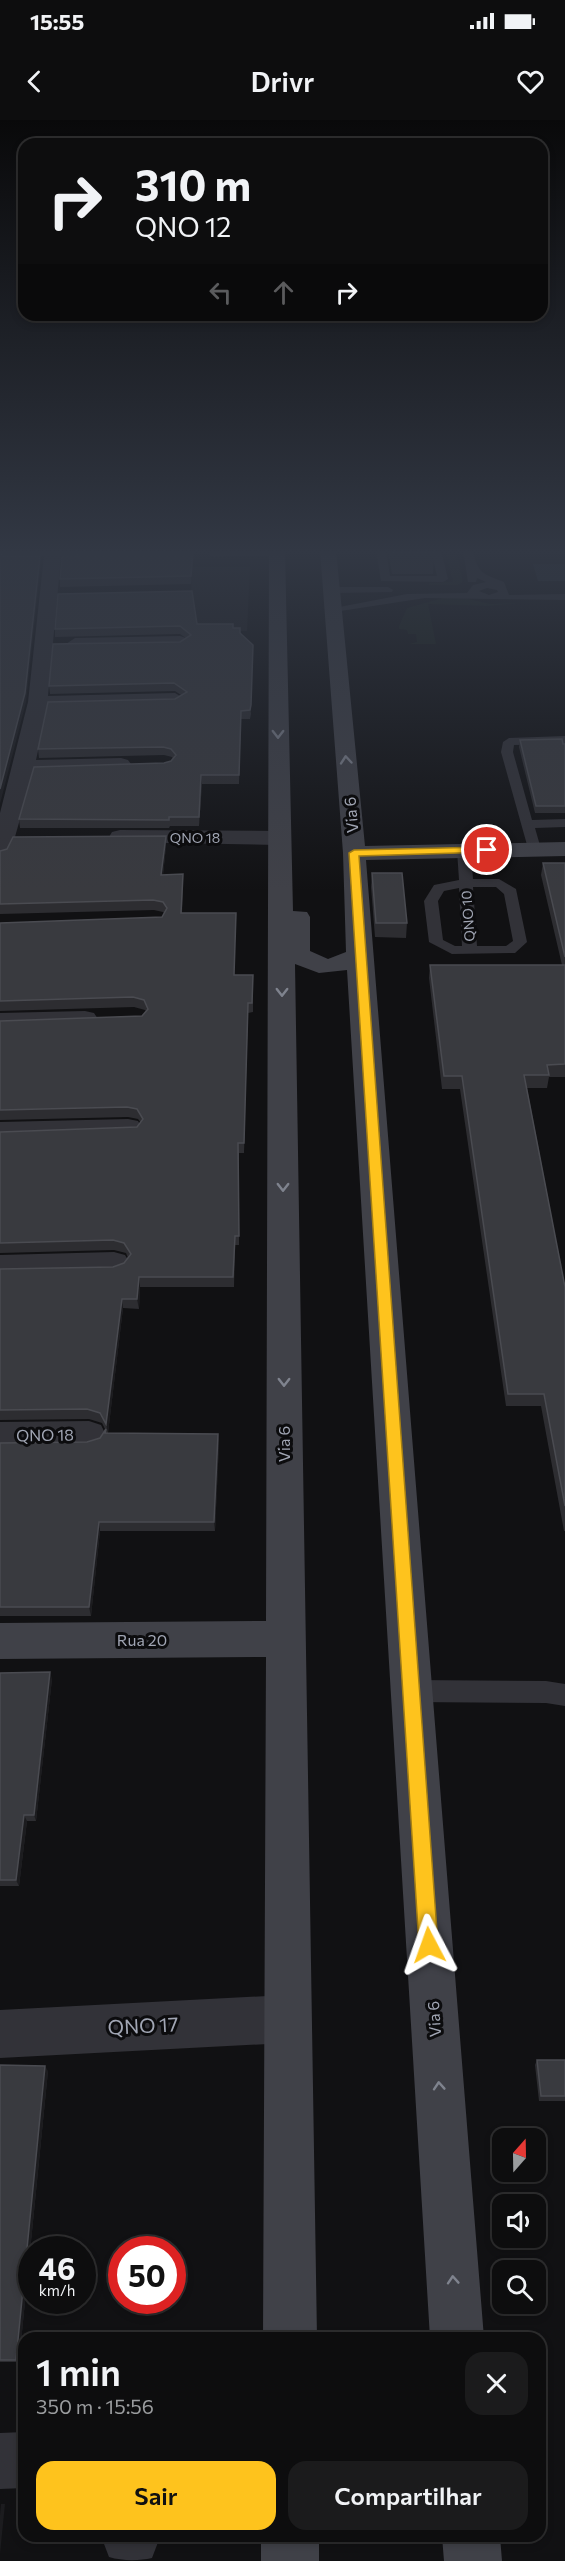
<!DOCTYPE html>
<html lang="pt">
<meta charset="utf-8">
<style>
body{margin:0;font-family:Commissioner,sans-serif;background:#1b1b1c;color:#f1f3f6;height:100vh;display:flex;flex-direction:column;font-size:22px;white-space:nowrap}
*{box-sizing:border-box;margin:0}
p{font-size:20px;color:#9a9c9e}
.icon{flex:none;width:33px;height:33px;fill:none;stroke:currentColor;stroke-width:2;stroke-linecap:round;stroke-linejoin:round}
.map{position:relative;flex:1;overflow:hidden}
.sheet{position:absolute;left:18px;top:2212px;width:528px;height:210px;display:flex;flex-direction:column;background:#0d0d0e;border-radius:18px;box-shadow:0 3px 9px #0003,0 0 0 2px #2d2d2e}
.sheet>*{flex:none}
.hud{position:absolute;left:18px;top:18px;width:530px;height:183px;border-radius:18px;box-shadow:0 3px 9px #0003,0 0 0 2px #2d2d2e;background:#0d0d0e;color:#f1f3f6;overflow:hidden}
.needle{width:39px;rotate:20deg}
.fabs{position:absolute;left:492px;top:2008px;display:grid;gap:12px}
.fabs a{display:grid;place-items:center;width:54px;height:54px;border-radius:12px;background:#0d0d0e;box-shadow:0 3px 9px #0003,0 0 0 2px #2d2d2e;font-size:30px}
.speed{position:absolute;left:18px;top:2116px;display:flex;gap:12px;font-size:30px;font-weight:700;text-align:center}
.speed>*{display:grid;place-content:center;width:78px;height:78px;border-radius:50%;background:#0d0d0e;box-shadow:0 3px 9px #0003,0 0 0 2px #2d2d2e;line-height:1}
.speed small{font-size:15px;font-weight:400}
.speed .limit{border:9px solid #d22;background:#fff;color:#111}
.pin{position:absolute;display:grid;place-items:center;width:51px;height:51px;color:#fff;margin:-26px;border:3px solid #fff;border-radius:50%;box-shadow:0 2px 6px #0007}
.me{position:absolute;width:66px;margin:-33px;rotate:356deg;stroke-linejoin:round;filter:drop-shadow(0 0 4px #0008)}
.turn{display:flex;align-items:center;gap:21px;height:126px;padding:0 18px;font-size:27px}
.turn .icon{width:78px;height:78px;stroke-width:2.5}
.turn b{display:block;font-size:42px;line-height:51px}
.lanes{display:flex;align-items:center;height:57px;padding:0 18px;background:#0003;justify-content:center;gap:30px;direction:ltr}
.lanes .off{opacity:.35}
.round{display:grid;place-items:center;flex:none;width:63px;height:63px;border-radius:18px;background:#1b1b1c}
.headline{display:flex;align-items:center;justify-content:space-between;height:102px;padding:0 18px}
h1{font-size:36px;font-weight:600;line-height:45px}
.button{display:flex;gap:12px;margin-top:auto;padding:12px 18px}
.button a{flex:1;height:69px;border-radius:18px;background:#fec31d;color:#111;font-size:24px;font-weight:600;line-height:69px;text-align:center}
.button a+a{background:#1b1b1c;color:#f1f3f6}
.status{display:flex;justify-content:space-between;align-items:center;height:42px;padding:0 30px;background:#0d0d0e;direction:ltr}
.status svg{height:16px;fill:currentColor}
header{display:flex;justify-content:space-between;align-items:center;height:78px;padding:0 18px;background:#0d0d0e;font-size:27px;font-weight:600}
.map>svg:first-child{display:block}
.built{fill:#1d1d20}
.green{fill:#171e18}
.water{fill:#272f37}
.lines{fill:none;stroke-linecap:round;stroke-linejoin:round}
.lane{fill:#323238;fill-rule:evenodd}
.street{fill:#323238;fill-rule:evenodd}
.secondary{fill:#404148;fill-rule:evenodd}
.wall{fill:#2d2d31}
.shaded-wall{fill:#1c1c1f}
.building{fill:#393a3f;stroke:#4a4b51;stroke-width:1.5}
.oneway{stroke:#7f838e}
.route{fill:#fec31d;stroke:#a57f13;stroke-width:1.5}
.labels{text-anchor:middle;stroke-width:6;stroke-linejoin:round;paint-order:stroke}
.far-street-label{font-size:14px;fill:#a1a6b4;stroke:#0c0c0e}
.street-label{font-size:16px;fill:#a1a6b4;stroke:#0c0c0e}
.near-street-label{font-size:20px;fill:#a1a6b4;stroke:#0c0c0e}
</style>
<div class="status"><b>15:55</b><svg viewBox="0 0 49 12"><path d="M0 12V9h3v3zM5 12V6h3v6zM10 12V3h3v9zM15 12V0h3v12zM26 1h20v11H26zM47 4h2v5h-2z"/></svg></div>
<header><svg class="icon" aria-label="back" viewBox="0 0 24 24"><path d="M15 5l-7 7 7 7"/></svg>Drivr<svg class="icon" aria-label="heart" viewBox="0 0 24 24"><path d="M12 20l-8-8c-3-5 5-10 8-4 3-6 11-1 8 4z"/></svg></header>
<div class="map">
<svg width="565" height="2441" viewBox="0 0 565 2441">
<rect width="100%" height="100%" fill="#111113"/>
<path class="built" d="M192,447H250L247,511H190Z"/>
<path class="green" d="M445,430H456L463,462L457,465H429V463L453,462Z
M459,477L491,484L518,483L488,486L428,484L436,524H409L417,522L416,514H408L407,510L399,509V506L407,488L443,478Z"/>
<path class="water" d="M533,444H565V461H538Z"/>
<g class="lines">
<path class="lane" d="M277,430L282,433L280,435L213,437L208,434L213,431Z
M376,430H386L390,456H437L431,430H441L448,459L443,462L381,461Z
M463,430H473C477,453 483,454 504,462L509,475L565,474V480L425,478L334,492L329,489L407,474L467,473L473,465L486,462L477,458L476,462H468ZM487,468L497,470L498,472L489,475L479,471Z
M388,467L393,470L392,472L333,473L328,470L333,467Z
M565,616V624L514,625L513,632L532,700L565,699V707L535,708L541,729L534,733L529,732L501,632L503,622L509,618Z
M464,726L471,730L473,759H499L516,769L527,822L515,833L452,834L429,822L424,781L434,765L459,760L457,730ZM473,767H496L504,774L513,821L506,826H477ZM459,768L462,826H455L443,820L438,781L444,771Z
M410,1560L546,1561L565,1564V1586L546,1583L410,1582L402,1579L398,1571L402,1563Z"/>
<path class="street" d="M0,430H168L160,435L61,436L48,576L175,573L185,579L175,585L47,588L36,640L121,638L128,640L131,644L128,648L121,650L33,653L11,731L8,736L0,738V693L28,582L44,436L0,437Z
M180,516L186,518L189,522L186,526L75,530L66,524L75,518Z
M120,710L278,711L286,713L289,718L286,723L278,725L112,722L109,717L112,712Z
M85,891L94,893L98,899L94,905L0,909V893Z
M128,999L138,1001L142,1008L138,1015L128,1017L0,1020V1002Z
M114,1132L125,1135L130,1143L125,1151L114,1154L0,1157V1135Z
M89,1301L101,1305L106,1315L101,1325L89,1329L0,1330V1302Z
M286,1875L303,1882L310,1899L303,1916L286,1923L0,1938V1890Z
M24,2312V2368L0,2369V2313Z
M101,2416H160V2417L152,2438C139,2441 122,2441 109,2437Z"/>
<path class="secondary" d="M269,430H285L293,791L307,792L310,797V831L328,839L346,832L343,733L320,430H336L365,726L565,722V736L366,740L484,2218H430L347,850L319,853L295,844L317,2218H263L266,1537L0,1539V1503L266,1501Z
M261,2416H319V2441H261Z
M442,2416H500L502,2441H444Z"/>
</g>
<path class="wall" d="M76,430L194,433L191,464L60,467V459L77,437Z
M388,430H434L433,454H392Z
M197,504L233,508L241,513L251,594L250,599H241L239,664H202L199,706H170L169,708H20L19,699L164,643L171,641L173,639L172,637L164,635L39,638L38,629L175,579L181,575L175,571L50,574L49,566L180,522L186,518L180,514L55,517V509Z
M520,620L565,624V693H535L519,627Z
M166,716V726L163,755L183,764L182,793H236L234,855H253V892L248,893L244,1033H239V1125H235L234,1167H140L139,1189L123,1188L108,1313L218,1314L219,1323L215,1411H100L91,1496H0V1323L87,1322L100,1318L105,1309L102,1303L89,1299L0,1300V1149L113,1147L124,1143L128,1138L126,1133L114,1130L0,1133V1012L137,1007L141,1003L138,999L128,997L0,1000V901L142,896L146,891L145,890L134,887L0,891V803L162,797L164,793L163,792L154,790L0,794V731Z
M543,743H565V957H549L547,968H527L565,1167V1411H564L541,1286H506L460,969H442L429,858L430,845H562L541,755Z
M372,753L407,803L406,818L375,817L371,767Z
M0,1553L52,1559L36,1701H27L19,1766H0Z
M537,1940H565V1981H539L535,1945Z
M0,1945L48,1951L19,2242H0Z"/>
<path class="shaded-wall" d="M193,430L194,433L191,464V456Z
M40,436L41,444L26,582L0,684V669Z
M201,655L202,664L199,706V697Z
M166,716V726L162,764L161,755Z
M248,883V893L244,1033V1023Z
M139,1157L140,1167L139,1189L137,1179Z
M122,1179L123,1188L108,1313L106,1304Z
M218,1314L219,1323L215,1411L214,1402Z
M99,1402L100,1411L91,1496L89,1487Z
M50,1552L52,1559L36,1701L34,1695Z
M24,1695L27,1701L19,1766L16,1760Z
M45,1946L48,1951L19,2242L16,2240Z
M1,2384H5L0,2434V2395Z"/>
<path class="building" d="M76,430H193L191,456L60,459L62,437H78Z
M393,430H434L435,433H393Z
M0,431H3L1,436H40L25,573L0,669Z
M192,471L197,504H233V508H240V513L253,525L251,585L250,590L241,591L239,655H201L199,697H169V700L19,699L34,647L164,643L171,641L176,635L171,629L163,627L38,629L48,582L175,579L187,572L174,563L49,566L53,524L180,522L191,515L180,506L55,509L58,474Z
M562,619L563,624H565V686H536L520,620Z
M166,716L161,755L183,754L181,793H236L234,855H253L252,883H248L244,1023H238L239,1116H235L233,1157H139L137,1179H122L106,1304L100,1293L87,1289L0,1290V1149L113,1147L124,1143L131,1134L124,1123L113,1120L0,1123V1012L137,1007L143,999L137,989L127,987L0,990V901L142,896L148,889L144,880L133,877L0,881V803L162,797L167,788L163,782L153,780L0,784V731L7,729L13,717Z
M543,743H565V837Z
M372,753H402L407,803H376Z
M430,845H565V944L547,945L549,955H524L565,1167V1386L544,1274H508L462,956H444Z
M106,1309L105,1313L218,1314L214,1402H99L89,1487H0V1323L87,1322L100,1318Z
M50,1552L34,1695H24L16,1760H0V1553Z
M537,1940H565V1976H541Z
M0,1945L45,1946L16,2240H0Z"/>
<defs><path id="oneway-chevron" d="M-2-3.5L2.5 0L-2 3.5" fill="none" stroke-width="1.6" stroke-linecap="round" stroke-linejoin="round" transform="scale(1.5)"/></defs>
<g class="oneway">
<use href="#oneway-chevron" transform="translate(278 614) rotate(90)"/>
<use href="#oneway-chevron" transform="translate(346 640) rotate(-95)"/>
<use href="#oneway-chevron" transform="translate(282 872) rotate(90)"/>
<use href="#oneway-chevron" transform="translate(283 1067) rotate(90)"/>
<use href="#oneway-chevron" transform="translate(284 1262) rotate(90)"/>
<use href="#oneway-chevron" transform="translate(439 1966) rotate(-94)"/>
<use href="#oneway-chevron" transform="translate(453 2160) rotate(-94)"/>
</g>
<linearGradient id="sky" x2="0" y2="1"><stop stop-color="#09090a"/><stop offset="0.56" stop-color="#323844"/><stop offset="1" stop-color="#323844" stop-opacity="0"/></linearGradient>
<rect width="565" height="771" fill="url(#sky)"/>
<path class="route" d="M487,727L490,728V732L359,736L438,1825L435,1832L429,1835L422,1832L419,1825L349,733L354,730Z"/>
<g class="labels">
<g class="far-street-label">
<text x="195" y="723">QNO 18</text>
<text transform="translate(468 796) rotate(-94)" y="5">QNO 10</text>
</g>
<g class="street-label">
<text transform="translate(351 695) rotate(-95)" y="6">Via 6</text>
<text transform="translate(45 1315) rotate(-1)" y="6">QNO 18</text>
<text transform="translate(284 1324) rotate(-90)" y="6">Via 6</text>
<text x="142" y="1526">Rua 20</text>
<text transform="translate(434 1899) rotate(-94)" y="6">Via 6</text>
</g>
<g class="near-street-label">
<text transform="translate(143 1906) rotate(-3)" y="7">QNO 17</text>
</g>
</g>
</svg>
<div class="fabs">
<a><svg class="needle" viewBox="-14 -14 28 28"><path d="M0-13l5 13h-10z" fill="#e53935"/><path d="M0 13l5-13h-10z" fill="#9a9c9e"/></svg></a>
<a><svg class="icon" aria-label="sound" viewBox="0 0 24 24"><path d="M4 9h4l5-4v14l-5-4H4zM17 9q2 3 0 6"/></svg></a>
<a><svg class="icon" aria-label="search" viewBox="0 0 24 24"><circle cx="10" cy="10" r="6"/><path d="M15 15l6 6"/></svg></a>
</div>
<div class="speed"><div>46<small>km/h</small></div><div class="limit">50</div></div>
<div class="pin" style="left:487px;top:730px;background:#d93025"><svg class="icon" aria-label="arrive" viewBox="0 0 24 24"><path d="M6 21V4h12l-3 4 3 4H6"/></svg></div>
<svg class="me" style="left:429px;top:1825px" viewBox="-20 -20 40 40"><path d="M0-17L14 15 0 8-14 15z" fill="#fec31d" stroke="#fff" stroke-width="4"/></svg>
<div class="hud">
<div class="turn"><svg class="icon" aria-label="right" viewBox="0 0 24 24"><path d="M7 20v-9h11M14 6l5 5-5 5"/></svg><div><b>310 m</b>QNO 12</div></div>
<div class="lanes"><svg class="icon off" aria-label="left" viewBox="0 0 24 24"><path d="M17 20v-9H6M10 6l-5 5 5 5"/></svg><svg class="icon off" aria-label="ahead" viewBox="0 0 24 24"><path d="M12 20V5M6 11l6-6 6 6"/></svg><svg class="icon" aria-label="right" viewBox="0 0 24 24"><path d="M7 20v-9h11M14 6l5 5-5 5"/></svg></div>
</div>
<section class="sheet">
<div class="headline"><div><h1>1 min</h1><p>350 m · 15:56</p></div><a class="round"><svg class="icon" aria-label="close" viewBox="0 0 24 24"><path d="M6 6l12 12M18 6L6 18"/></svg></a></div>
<div class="button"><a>Sair</a><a>Compartilhar</a></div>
</section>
</div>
